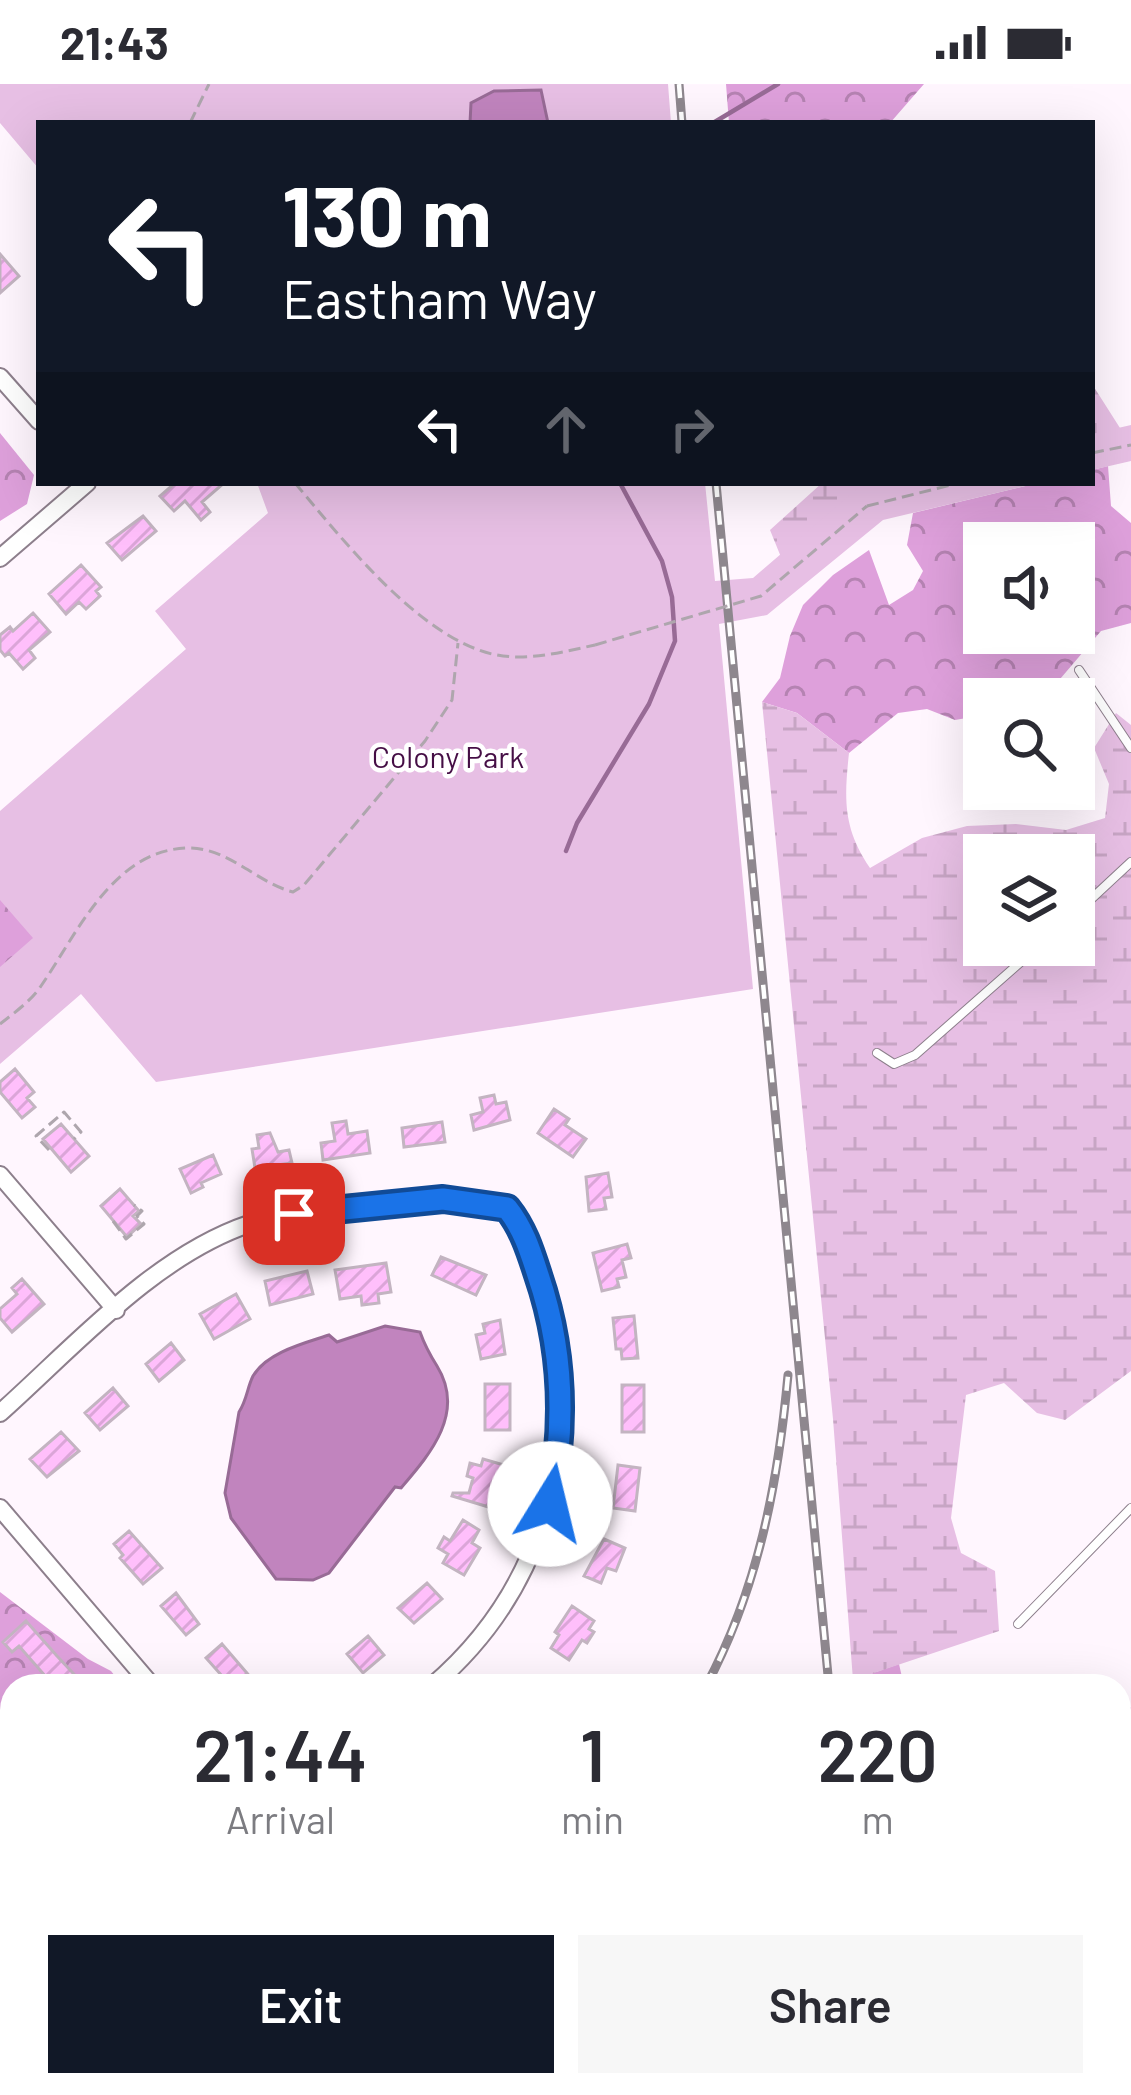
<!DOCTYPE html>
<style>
body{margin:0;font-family:Barlow,sans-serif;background:#f7f7f7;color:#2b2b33;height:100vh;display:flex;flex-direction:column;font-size:45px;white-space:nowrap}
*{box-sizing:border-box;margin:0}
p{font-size:39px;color:#7c7c81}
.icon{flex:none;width:66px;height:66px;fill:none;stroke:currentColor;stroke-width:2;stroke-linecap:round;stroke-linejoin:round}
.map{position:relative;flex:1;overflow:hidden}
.panel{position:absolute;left:0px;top:1590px;width:1131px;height:423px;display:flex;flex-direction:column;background:#fff;border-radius:36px 36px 0 0;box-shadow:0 12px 48px #0002}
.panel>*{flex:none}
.banner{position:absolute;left:36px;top:36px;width:1059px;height:366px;border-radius:0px;box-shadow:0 12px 48px #0002;background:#111827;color:#fff;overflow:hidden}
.tools{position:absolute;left:963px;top:438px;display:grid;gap:24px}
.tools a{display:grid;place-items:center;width:132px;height:132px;border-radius:0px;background:#fff;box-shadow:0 12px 48px #0002;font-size:60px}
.pin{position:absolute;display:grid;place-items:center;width:102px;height:102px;color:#fff;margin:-51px;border-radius:24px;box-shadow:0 6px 18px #0006}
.me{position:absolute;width:132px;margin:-66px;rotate:9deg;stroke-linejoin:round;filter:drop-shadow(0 0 9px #0008)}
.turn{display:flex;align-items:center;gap:42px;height:252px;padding:0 48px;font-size:54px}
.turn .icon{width:156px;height:156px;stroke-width:2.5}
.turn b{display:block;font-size:84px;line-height:102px}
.lanes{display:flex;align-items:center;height:114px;padding:0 48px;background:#0003;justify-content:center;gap:60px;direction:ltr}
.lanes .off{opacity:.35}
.eta{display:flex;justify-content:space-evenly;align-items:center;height:204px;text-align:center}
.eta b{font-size:72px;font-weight:600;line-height:84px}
.action{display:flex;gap:24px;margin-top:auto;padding:24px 48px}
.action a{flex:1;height:138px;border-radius:0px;background:#111827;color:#fff;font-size:48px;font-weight:600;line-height:138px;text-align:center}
.action a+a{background:#f7f7f7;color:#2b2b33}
.status{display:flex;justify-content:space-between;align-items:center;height:84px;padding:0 60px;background:#fff;direction:ltr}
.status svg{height:33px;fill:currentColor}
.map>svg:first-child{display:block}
.forest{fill:url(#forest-crowns);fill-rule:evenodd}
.wetland{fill:url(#wetland-marsh);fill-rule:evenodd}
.green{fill:#e7bfe4}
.water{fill:#c184be;stroke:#986b96;stroke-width:3}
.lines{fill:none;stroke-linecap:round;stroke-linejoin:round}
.stream{stroke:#986b96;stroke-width:4.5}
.building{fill:url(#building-hatch);stroke:#c3b4c1;stroke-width:3}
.service-casing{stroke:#8d7f8c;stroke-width:10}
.minor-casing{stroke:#8d7f8c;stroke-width:20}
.path{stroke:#aea6ad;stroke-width:3;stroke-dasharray:12 6;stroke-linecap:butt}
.service{stroke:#fff;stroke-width:8}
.minor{stroke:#fff;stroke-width:16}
.rail-casing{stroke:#8e878e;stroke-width:9}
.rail{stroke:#fff;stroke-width:4.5;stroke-dasharray:14;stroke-linecap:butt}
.path-bridge{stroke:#aea6ad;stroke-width:3;stroke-dasharray:12 6;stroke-linecap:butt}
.route-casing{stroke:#114b97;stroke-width:30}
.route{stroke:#1a73e8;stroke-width:21}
.labels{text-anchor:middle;stroke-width:9;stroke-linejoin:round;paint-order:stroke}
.park-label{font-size:30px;fill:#450e45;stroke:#fff}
</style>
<div class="status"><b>21:43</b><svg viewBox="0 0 49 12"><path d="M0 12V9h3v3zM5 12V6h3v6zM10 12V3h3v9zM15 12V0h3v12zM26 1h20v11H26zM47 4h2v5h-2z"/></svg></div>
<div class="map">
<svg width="1131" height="2011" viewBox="0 0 1131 2011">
<defs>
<pattern id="forest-crowns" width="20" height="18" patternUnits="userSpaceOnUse" patternTransform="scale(3)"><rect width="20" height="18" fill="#dea0db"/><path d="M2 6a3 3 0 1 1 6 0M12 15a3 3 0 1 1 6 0" fill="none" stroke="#b583b2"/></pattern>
<pattern id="wetland-marsh" width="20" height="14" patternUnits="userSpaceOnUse" patternTransform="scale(3)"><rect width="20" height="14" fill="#e7bfe4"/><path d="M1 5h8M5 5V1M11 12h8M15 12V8" fill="none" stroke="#c7a5c4"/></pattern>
<pattern id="building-hatch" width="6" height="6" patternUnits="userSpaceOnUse" patternTransform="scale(3)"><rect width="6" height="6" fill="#ffbffb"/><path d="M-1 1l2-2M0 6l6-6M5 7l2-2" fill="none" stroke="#dba5d8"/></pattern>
</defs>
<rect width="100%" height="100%" fill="#fff6fe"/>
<path class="forest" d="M726,0H924L890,39H729Z
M0,349L34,391L27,420L0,437Z
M1108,382L1111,422L1131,439V539L1101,547L1043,615H984V631L955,636L927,625L898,629L849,669L797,629L762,618L780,594L790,552L803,521L833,491L869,466L889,521L913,506L923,487L907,461L913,429L1038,399H1092V386ZM984,459H1074V549H984Z
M0,784L58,861L0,924Z
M0,1508L88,1575L111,1587L123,1602H12V1911H0Z
M899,1580L904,1602H853V1596Z
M1131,1623V1701L1119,1711V1629Z
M1131,1924V2011H888L887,2001H1119V1930Z
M376,2001H834V2011H365Z"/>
<path class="wetland" d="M1092,300L1120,344L1118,354L1092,360Z
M822,399H933L785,483L770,446Z
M762,618L797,629L849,669C844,716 843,744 870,784L922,754L967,742L1016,740L1066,746L1105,734L1109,700L1094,664L1116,629L1131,641V1287L1065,1336L1037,1329L1004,1299L966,1311L951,1434L961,1469L995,1487L999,1547L853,1596L833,1335ZM984,771H1074V861H984Z"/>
<path class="green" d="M0,0H668L671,39H39V85L0,39Z
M1131,341V377L1092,386V350Z
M257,399H705L715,497L753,494L859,403L877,399H1038L883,436L767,531L719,540L753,905L156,998L81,910L0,980V883L33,854L0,816V727L186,565L155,527L268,429Z"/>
<path class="water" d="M541,6L548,39H470L471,19L494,7Z
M385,1242L420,1248C425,1262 430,1271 437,1282C466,1329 430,1370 401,1404L395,1403L329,1489L313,1496L276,1495L231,1434L225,1409L239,1328C247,1316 247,1304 253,1292C267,1268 305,1259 329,1251L337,1258Z"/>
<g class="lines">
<path class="stream" d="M713,39L778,0
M566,767L577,739L649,620L675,557L672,513L662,477L620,399"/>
</g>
<path class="building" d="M0,170L19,192L0,209Z
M175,399H224L202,418L210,428L201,436L185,417L174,427L160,412Z
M143,432L156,447L122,476L107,459Z
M81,481L101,503L96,507L100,512L86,525L79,518L66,530L49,510Z
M33,529L50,548L29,566L35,574L23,585L9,569L5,572L0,566V551L10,543L13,547Z
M15,985L34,1008L27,1014L35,1023L22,1034L0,1008V998Z
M494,1011L496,1020L506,1018L510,1036L474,1046L471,1031L483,1028L480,1014Z
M554,1025L569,1035L565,1041L586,1055L573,1073L538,1049Z
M346,1037L348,1050L367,1047L370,1069L323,1076L321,1059L335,1057L332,1039Z
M442,1038L445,1058L404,1063L402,1044Z
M61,1040L89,1072L71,1088L43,1055Z
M270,1049L278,1068L289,1066L292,1079L255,1084L252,1065L259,1064L257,1051Z
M213,1071L221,1090L201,1099L203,1103L191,1109L180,1085Z
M608,1089L612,1113L604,1114L606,1125L589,1127L586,1093Z
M120,1105L139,1127L133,1132L141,1140L127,1153L101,1122Z
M627,1160L631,1174L622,1176L626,1193L617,1195L619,1203L602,1207L593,1169Z
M441,1173L486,1191L476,1211L432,1191Z
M386,1179L391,1208L378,1210L379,1219L362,1221L361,1212L340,1215L335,1186Z
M307,1187L313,1210L270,1221L265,1197Z
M22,1195L44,1220L12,1248L0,1234V1225L17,1210L12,1204Z
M236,1210L250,1235L214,1255L200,1230Z
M634,1232L638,1274L622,1275L621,1265H616L613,1234Z
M500,1236L505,1270L481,1275L476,1251L485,1249L483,1240Z
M171,1259L184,1276L159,1297L146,1280Z
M485,1300H510V1346H485Z
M622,1301H644V1348H622Z
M113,1304L128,1322L100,1346L85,1329Z
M61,1348L79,1367L47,1393L30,1375Z
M483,1375L504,1381L492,1424L452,1412L453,1409H469L473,1394L467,1392L470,1379L481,1382Z
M618,1381L640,1384L635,1427L613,1424Z
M463,1436L479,1446L472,1459L480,1464L464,1491L443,1479L448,1470L438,1464L444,1453L450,1457Z
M129,1447L162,1484L143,1500L120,1474L123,1471L114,1460Z
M604,1455L625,1464L616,1487L607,1484L601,1499L584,1492Z
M427,1499L442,1515L414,1539L398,1524Z
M176,1509L199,1540L186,1551L161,1522Z
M572,1522L594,1537L589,1545L594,1548L587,1559L582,1556L569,1576L551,1564L559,1551L555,1548Z
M26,1537L57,1572L85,1602H54L19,1562L12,1568L3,1558Z
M368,1552L384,1571L363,1589L347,1570Z
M222,1560L252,1595L245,1602H231L206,1574Z
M0,1813L12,1826V1842L0,1852Z"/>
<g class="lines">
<g class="service-casing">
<path id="service" d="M1079,586L1131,664
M1074,831L1131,778
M877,969L894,980L915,971L1040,861
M1018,1540L1131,1424"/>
</g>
<g class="minor-casing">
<path id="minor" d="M0,293L39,337
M0,474L87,399
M0,1091L116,1226
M0,1329C74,1263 154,1172 249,1140C287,1127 329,1126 369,1122C415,1117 461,1111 507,1124C531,1154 543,1197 551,1235C580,1373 541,1509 432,1602
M0,1424L152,1602"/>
</g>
<path class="path" d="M190,39L209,0
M1092,369L1131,361
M295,399C343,456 418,552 492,570C526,578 562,568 595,561
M867,422L959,399
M0,940C14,929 31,917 41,902C77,850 114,763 191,764C229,765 258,799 293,808L304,801L425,657L452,616L458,559
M49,1066L36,1052L64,1028L81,1048L74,1055
M113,1137L126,1155L144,1140L137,1132L142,1127L134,1121"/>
<use href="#service" class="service"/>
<use href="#minor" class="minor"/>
<g class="rail-casing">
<path id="rail" d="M679,0L682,39
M716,399L829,1602
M706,1602C758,1505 778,1400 788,1291
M866,2001L867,2011
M305,2011L316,2001"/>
</g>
<use href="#rail" class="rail"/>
<path class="path-bridge" d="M595,561L761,512L867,422"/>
</g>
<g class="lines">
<g class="route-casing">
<path id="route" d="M294,1130L443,1115L507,1124C523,1144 530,1166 538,1191C564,1267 566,1342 550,1420"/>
</g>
<use href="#route" class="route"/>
</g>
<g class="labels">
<g class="park-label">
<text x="448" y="684">Colony Park</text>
</g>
</g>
</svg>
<div class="tools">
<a><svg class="icon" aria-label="sound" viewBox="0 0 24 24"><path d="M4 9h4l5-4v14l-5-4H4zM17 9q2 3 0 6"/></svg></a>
<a><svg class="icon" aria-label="search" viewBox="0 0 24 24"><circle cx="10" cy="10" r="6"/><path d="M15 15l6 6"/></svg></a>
<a><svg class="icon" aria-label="layers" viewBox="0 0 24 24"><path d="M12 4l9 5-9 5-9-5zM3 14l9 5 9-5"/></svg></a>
</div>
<div class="pin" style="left:294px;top:1130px;background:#d93025"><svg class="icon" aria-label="arrive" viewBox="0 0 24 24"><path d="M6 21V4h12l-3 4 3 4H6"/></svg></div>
<svg class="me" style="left:550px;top:1420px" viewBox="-20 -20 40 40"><circle r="19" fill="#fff"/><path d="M0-13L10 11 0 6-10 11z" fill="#1a73e8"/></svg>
<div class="banner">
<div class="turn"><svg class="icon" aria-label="left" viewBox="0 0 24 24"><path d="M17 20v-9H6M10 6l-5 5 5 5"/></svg><div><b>130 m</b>Eastham Way</div></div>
<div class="lanes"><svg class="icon" aria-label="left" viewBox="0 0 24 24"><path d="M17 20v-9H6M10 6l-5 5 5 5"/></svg><svg class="icon off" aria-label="ahead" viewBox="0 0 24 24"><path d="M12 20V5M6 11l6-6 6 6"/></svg><svg class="icon off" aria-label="right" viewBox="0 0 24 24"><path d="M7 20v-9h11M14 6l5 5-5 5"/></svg></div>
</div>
<section class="panel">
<div class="eta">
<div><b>21:44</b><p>Arrival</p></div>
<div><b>1</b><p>min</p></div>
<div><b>220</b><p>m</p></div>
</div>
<div class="action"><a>Exit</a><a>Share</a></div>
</section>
</div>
